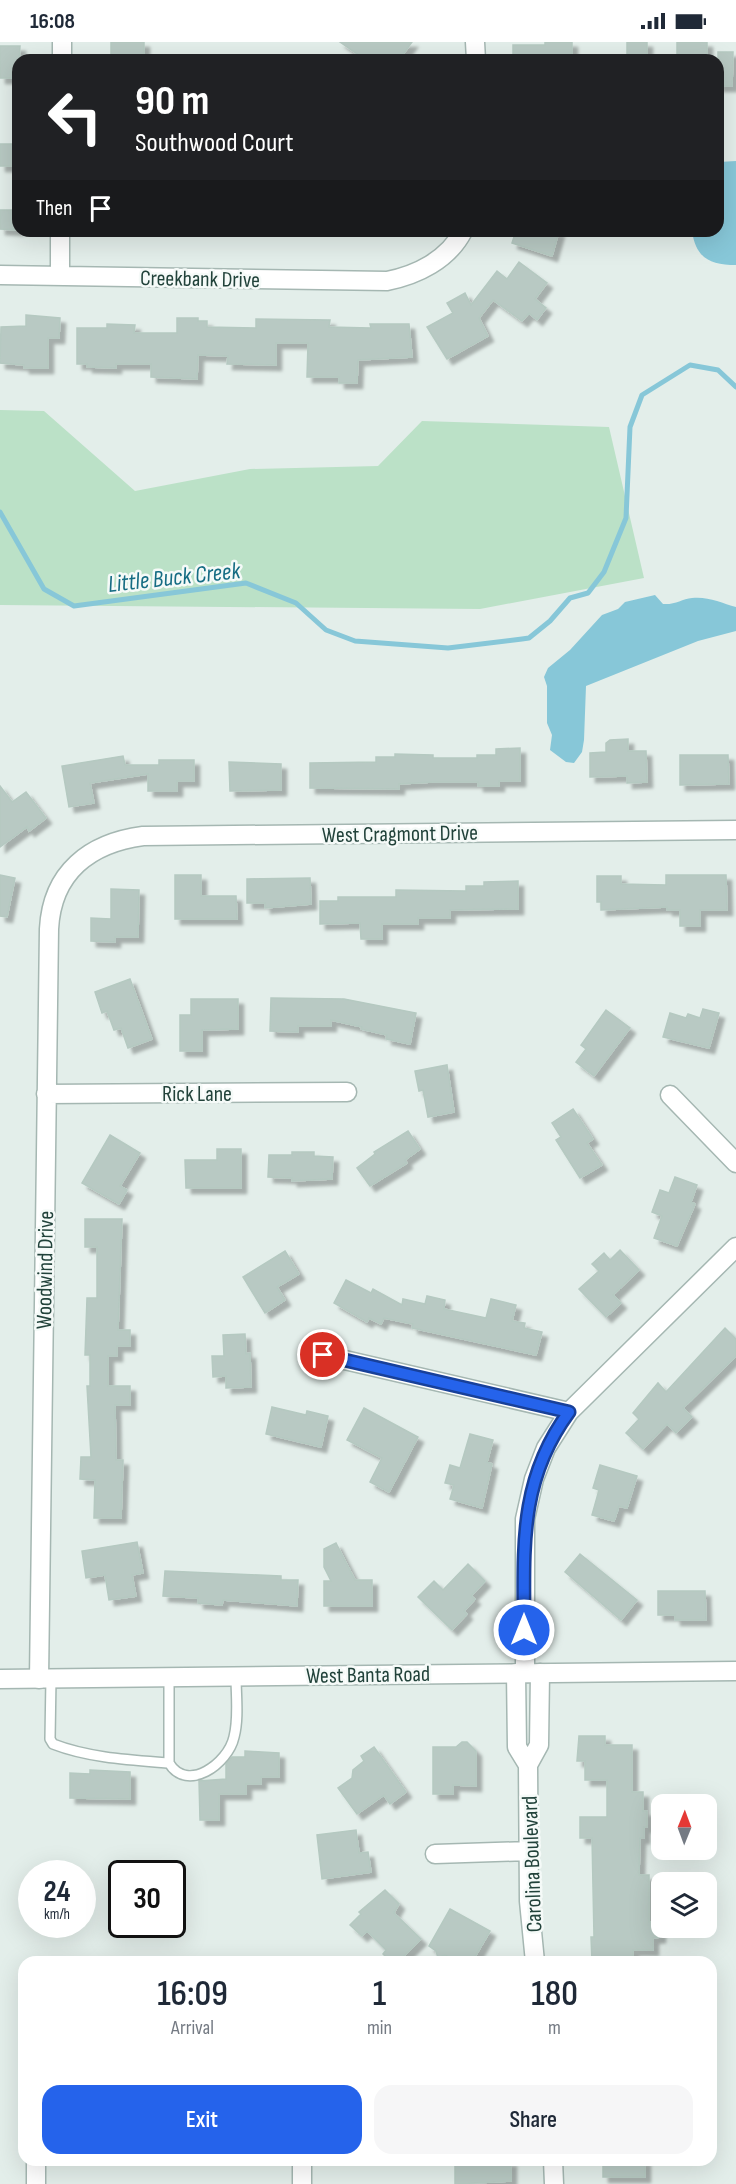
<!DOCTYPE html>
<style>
body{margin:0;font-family:"Sofia Sans Condensed",sans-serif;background:#f6f6f7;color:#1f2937;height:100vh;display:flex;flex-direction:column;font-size:22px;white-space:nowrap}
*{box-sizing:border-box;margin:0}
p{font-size:20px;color:#747a83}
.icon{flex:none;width:33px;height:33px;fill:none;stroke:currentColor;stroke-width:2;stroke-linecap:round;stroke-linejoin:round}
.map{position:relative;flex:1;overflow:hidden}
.side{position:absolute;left:18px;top:1914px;width:699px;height:210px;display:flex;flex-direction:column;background:#fff;border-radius:18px;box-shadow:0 6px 24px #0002}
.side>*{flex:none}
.top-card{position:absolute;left:12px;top:12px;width:712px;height:183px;border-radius:18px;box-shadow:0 6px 24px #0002;background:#202124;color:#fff;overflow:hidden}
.needle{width:39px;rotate:1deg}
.buttons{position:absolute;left:651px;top:1752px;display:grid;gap:12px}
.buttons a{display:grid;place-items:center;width:66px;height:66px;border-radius:12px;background:#fff;box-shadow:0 6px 24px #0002;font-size:30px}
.speed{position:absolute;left:18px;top:1818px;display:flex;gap:12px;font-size:30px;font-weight:700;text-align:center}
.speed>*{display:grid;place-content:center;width:78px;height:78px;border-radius:50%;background:#fff;box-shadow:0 6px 24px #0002;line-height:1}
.speed small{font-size:15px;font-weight:400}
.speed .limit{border:3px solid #111;border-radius:9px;background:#fff;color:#111}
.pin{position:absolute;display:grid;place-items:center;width:51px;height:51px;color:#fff;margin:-26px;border:3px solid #fff;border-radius:50%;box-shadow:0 2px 6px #0007}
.me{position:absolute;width:66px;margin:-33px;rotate:0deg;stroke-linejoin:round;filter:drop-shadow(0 0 4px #0008)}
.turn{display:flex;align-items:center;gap:21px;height:126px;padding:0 24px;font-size:27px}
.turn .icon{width:78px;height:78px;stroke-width:2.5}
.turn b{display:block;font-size:42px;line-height:51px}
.then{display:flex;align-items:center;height:57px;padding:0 24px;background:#0003;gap:12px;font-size:22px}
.eta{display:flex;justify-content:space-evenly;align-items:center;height:102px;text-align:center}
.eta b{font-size:36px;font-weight:600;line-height:42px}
.button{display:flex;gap:12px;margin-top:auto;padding:12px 24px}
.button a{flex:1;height:69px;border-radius:18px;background:#2563eb;color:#fff;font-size:24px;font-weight:600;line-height:69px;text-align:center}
.button a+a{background:#f6f6f7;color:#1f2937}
.status{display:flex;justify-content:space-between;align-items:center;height:42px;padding:0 30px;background:#fff;direction:ltr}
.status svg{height:16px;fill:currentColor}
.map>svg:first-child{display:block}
.green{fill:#bbe1c7}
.water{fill:#87c7d8}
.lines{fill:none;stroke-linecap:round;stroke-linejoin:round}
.stream{stroke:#87c7d8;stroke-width:5}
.building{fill:#b8c9c3;stroke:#b5c9c1;stroke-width:1.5;filter:url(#shadow)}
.service-casing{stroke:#a5b7b2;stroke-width:12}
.minor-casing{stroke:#a5b7b2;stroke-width:21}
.tertiary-casing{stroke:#a5b7b2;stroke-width:21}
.service{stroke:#fff;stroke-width:9}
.minor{stroke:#fff;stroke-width:18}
.tertiary{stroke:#fff;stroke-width:18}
.route-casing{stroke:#184099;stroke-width:15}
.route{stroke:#2563eb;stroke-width:10}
.labels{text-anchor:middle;stroke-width:5;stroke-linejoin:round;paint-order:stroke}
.street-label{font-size:22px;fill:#21423a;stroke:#f5faf8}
.water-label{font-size:24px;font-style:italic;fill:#156c83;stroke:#f5faf8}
</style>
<div class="status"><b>16:08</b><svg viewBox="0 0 49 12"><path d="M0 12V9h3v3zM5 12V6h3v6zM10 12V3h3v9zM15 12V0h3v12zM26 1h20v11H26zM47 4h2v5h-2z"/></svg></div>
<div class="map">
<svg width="736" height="2142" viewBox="0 0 736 2142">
<defs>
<filter id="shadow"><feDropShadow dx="5.5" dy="5.5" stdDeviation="1.5" flood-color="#0004"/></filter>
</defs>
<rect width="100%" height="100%" fill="#e3eeea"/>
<path class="green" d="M0,368L44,369L135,449L250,427L378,424L422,379L609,385L644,536L480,567L0,563Z"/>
<path class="water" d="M736,119V223C711,223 696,217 692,189H718L719,120Z
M655,553L663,562C675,563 682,557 692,556C707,554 722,561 736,565V589L698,599L586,644L584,698L582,710L574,721L566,720L550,708L552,693L547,681V644L544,635L548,626L570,608L602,573L618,567L625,560Z"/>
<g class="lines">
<path class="stream" d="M0,470L44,547L74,564L246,541L296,561L326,588L355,599L448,606L522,597L529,596L550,579L570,556L588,551L604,530L626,476L630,385L642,353L690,323L718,328L736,345"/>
</g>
<path class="building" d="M111,0H144V18H111Z
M340,0H412L399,18H366Z
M545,0H572V15H554V18H513V3H545Z
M627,0H647V18H627Z
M677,0H707V18H677Z
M0,4H20L18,36H0Z
M718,10H733L732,44H718Z
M0,102H18V124H0Z
M0,168H18V188L0,187Z
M516,189H559L552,214L512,201Z
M519,220L547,241L535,257L546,266L537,278L529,271L522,279L493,258L479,276L488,294L447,317L427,285L453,271L447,261L465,251L471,263L497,229L507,237Z
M26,273L60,276L59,296H48V326H24V323L0,321L1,285L26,284Z
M177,276H198V279H207V285L256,286V277L330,278L329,285L371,286L370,282H409L412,315L358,318L357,341H339V335H307L308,301H276V323L227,322L228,314L198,313L197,337L151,335V322H116V326L87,325V322H77V286H107V282L135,283L134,291H177Z
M628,697V709H646L647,740L627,741V734L590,735V711L606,710V701L610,698Z
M520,706V739H499V744H478V740H433L399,742V747L310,746V721L376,720V715H395V712L433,713V716H477V713H496V707Z
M680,713H728L729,742L680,743Z
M123,714L125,723H159V718H194V739H177V749H148V732L90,741L94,761L69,765L62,724Z
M229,720L281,722V748L230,749Z
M0,744L12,760L26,750L46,776L29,789L27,785L0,805Z
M0,833L15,836L7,875L0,874Z
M175,833H201V854H236L237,877H175Z
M666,833H726L727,868H700V884H680V868H667V865L601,868V860H597V834H621V842L666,843Z
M310,836L311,862L265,866V861H247V837Z
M518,839V867L450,868V876H418V882H382V897H361L360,881L320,882V859H338V855H396V848L466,849V844H484V840Z
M111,847L139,848L138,895H115V900L91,899V876L111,877Z
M130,937L152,997L128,1006L121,986L114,988L107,969L102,971L95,950Z
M271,956L344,957L416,971L410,1002L386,997L387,993L361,987L362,985L331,978V984H298V990L270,989Z
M191,957H238V987L202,988V1009H180V973H191Z
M703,967L719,971L709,1006L663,995L670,971L686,976L688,972L700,976Z
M606,968L630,986L594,1034L576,1020L586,1007L581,1003Z
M447,1023L454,1070L428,1075L423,1048L419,1049L415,1029Z
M573,1067L593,1097L587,1101L602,1123L580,1136L556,1098L561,1095L552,1081Z
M408,1089L420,1107L405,1118L407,1121L370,1144L357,1126L375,1112L374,1110Z
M110,1093L140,1111L120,1144L127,1148L119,1162L82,1141Z
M217,1107H241V1146H186L185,1118H217Z
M292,1110H314V1114L333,1115L332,1137L292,1139V1136L268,1135L269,1113H292Z
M675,1135L697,1143L691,1160L695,1162L677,1204L654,1196L662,1174L652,1170L660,1148L669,1151Z
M85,1177H122L118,1288H130V1304H117V1314H108V1344H130V1363H115L116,1418H123L121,1476H94L95,1438L80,1437L81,1415H91L87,1344H90V1313H85L87,1256H97V1205H85Z
M620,1208L639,1228L613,1253L621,1261L606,1275L579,1247L599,1229L592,1222L604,1211L610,1218Z
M285,1209L299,1232L277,1245L285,1258L265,1271L243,1235Z
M346,1238L371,1251L373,1247L402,1263L403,1257L425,1262L427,1254L445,1258L444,1267L486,1276L491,1257L516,1263L512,1279L525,1281L524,1286L542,1290L536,1313L412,1286L413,1282L384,1276L381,1282L369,1276L367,1280L334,1261Z
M725,1286L736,1297V1314L683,1366L692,1375L676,1391L667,1382L643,1407L626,1391L639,1377L633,1371L658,1341L666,1350Z
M245,1292L246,1312L250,1311L251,1345L226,1346V1334L213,1335L212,1314H224L223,1293Z
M272,1365L306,1373L307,1369L328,1374L321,1405L266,1392Z
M364,1366L418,1395L389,1450L370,1440L382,1416L347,1398Z
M470,1392L493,1398L487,1420L492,1422L482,1466L450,1457L454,1443L445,1441L450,1423L460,1426Z
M600,1423L637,1434L627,1466L619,1464L614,1479L592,1473L599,1448L593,1446Z
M137,1500L143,1531L132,1533L136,1554L109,1558L105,1533L86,1536L82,1509Z
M336,1501L355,1538H372V1564H324V1539H331L324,1525V1507Z
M580,1512L637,1558L621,1578L565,1530Z
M468,1522L485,1539L471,1554L475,1557L464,1569L467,1572L452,1588L418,1555L434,1539L443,1548Z
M165,1529L281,1534V1538H298L297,1564L223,1558L222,1563L198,1561V1556L163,1554Z
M658,1549H705L706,1578H675V1573H658Z
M579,1694H605V1703H632V1750H643V1769H647V1785H644V1796H640L639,1833H649V1880L660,1879V1895L653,1896V1908H633V1920H592L591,1895H594L592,1796H580V1775H607V1738H585V1719H577Z
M462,1700H467L476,1709V1744L453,1743V1752H433V1705H456Z
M374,1705L406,1750L390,1762L384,1753L357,1772L338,1746L352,1736L353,1728L364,1719L361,1714Z
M245,1709L279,1711V1735H261V1742H246V1752H219V1778H200L199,1739L226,1737V1722L232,1715H245Z
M90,1728L130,1730V1757L70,1756V1731L90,1732Z
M356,1788L359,1811L368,1810L371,1830L322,1837L317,1793Z
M385,1848L399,1862L394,1871L421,1897L398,1920H391L383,1912L386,1908L367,1889L362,1894L350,1883L361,1872L359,1870Z
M450,1867L490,1889L472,1920H457L445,1913L438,1916L436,1909L429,1904Z
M603,2118H645V2135H603Z
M511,2119V2139L455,2142V2120Z"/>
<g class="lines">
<g class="service-casing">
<path id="service" d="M169,1635V1721C187,1751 228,1722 234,1695C239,1676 236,1654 236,1634
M51,1636L50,1697L53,1702C89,1716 131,1718 169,1721"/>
</g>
<g class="minor-casing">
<path id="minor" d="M475,0L476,18
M62,18V0
M0,233L387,239C417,233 448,218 463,189
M60,234V189
M46,1052L347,1050
M670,1053L736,1121
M323,1313L569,1370
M516,1631L517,1705L528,1723L529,1859L535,1920
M525,1631V1477L534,1437L546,1406L569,1370L736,1205
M39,1637L49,887C52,830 90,801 143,794L736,788
M528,1723L539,1703L540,1631
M435,1812L529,1809
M302,2118V2142
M553,2118L554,2142
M36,2142V2118"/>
</g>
<g class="tertiary-casing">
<path id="tertiary" d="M0,1637L736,1629"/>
</g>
<use href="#service" class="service"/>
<use href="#minor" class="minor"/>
<use href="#tertiary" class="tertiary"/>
</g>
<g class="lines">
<g class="route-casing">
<path id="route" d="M323,1313L569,1370C518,1439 524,1507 524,1588"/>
</g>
<use href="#route" class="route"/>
</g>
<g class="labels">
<g class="street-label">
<text transform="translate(200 236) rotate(1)" y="8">Creekbank Drive</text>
<text transform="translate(400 791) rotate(-1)" y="8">West Cragmont Drive</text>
<text x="197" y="1059">Rick Lane</text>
<text transform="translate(44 1228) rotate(-89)" y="8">Woodwind Drive</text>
<text transform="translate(368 1632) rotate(-1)" y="8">West Banta Road</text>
<text transform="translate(531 1822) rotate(-92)" y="8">Carolina Boulevard</text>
</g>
<g class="water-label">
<text transform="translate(174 535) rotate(-6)" y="8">Little Buck Creek</text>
</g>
</g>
</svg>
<div class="buttons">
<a><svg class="needle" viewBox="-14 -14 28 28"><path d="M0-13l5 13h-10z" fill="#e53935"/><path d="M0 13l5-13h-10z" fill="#747a83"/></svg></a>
<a><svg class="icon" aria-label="layers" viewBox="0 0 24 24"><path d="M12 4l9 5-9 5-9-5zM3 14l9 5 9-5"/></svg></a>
</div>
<div class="speed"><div>24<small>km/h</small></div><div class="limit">30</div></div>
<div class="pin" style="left:323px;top:1313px;background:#d93025"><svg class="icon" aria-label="arrive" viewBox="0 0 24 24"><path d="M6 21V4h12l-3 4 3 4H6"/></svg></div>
<svg class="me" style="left:524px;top:1588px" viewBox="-20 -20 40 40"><circle r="17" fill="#2563eb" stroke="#fff" stroke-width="3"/><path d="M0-11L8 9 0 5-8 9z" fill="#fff"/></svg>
<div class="top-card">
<div class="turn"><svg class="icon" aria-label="left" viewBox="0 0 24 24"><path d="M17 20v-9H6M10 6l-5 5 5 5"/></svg><div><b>90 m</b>Southwood Court</div></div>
<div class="then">Then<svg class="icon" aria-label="arrive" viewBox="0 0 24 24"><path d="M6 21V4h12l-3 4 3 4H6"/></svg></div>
</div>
<section class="side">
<div class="eta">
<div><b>16:09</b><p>Arrival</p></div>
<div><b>1</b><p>min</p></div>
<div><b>180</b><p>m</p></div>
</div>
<div class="button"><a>Exit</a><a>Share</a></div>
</section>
</div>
